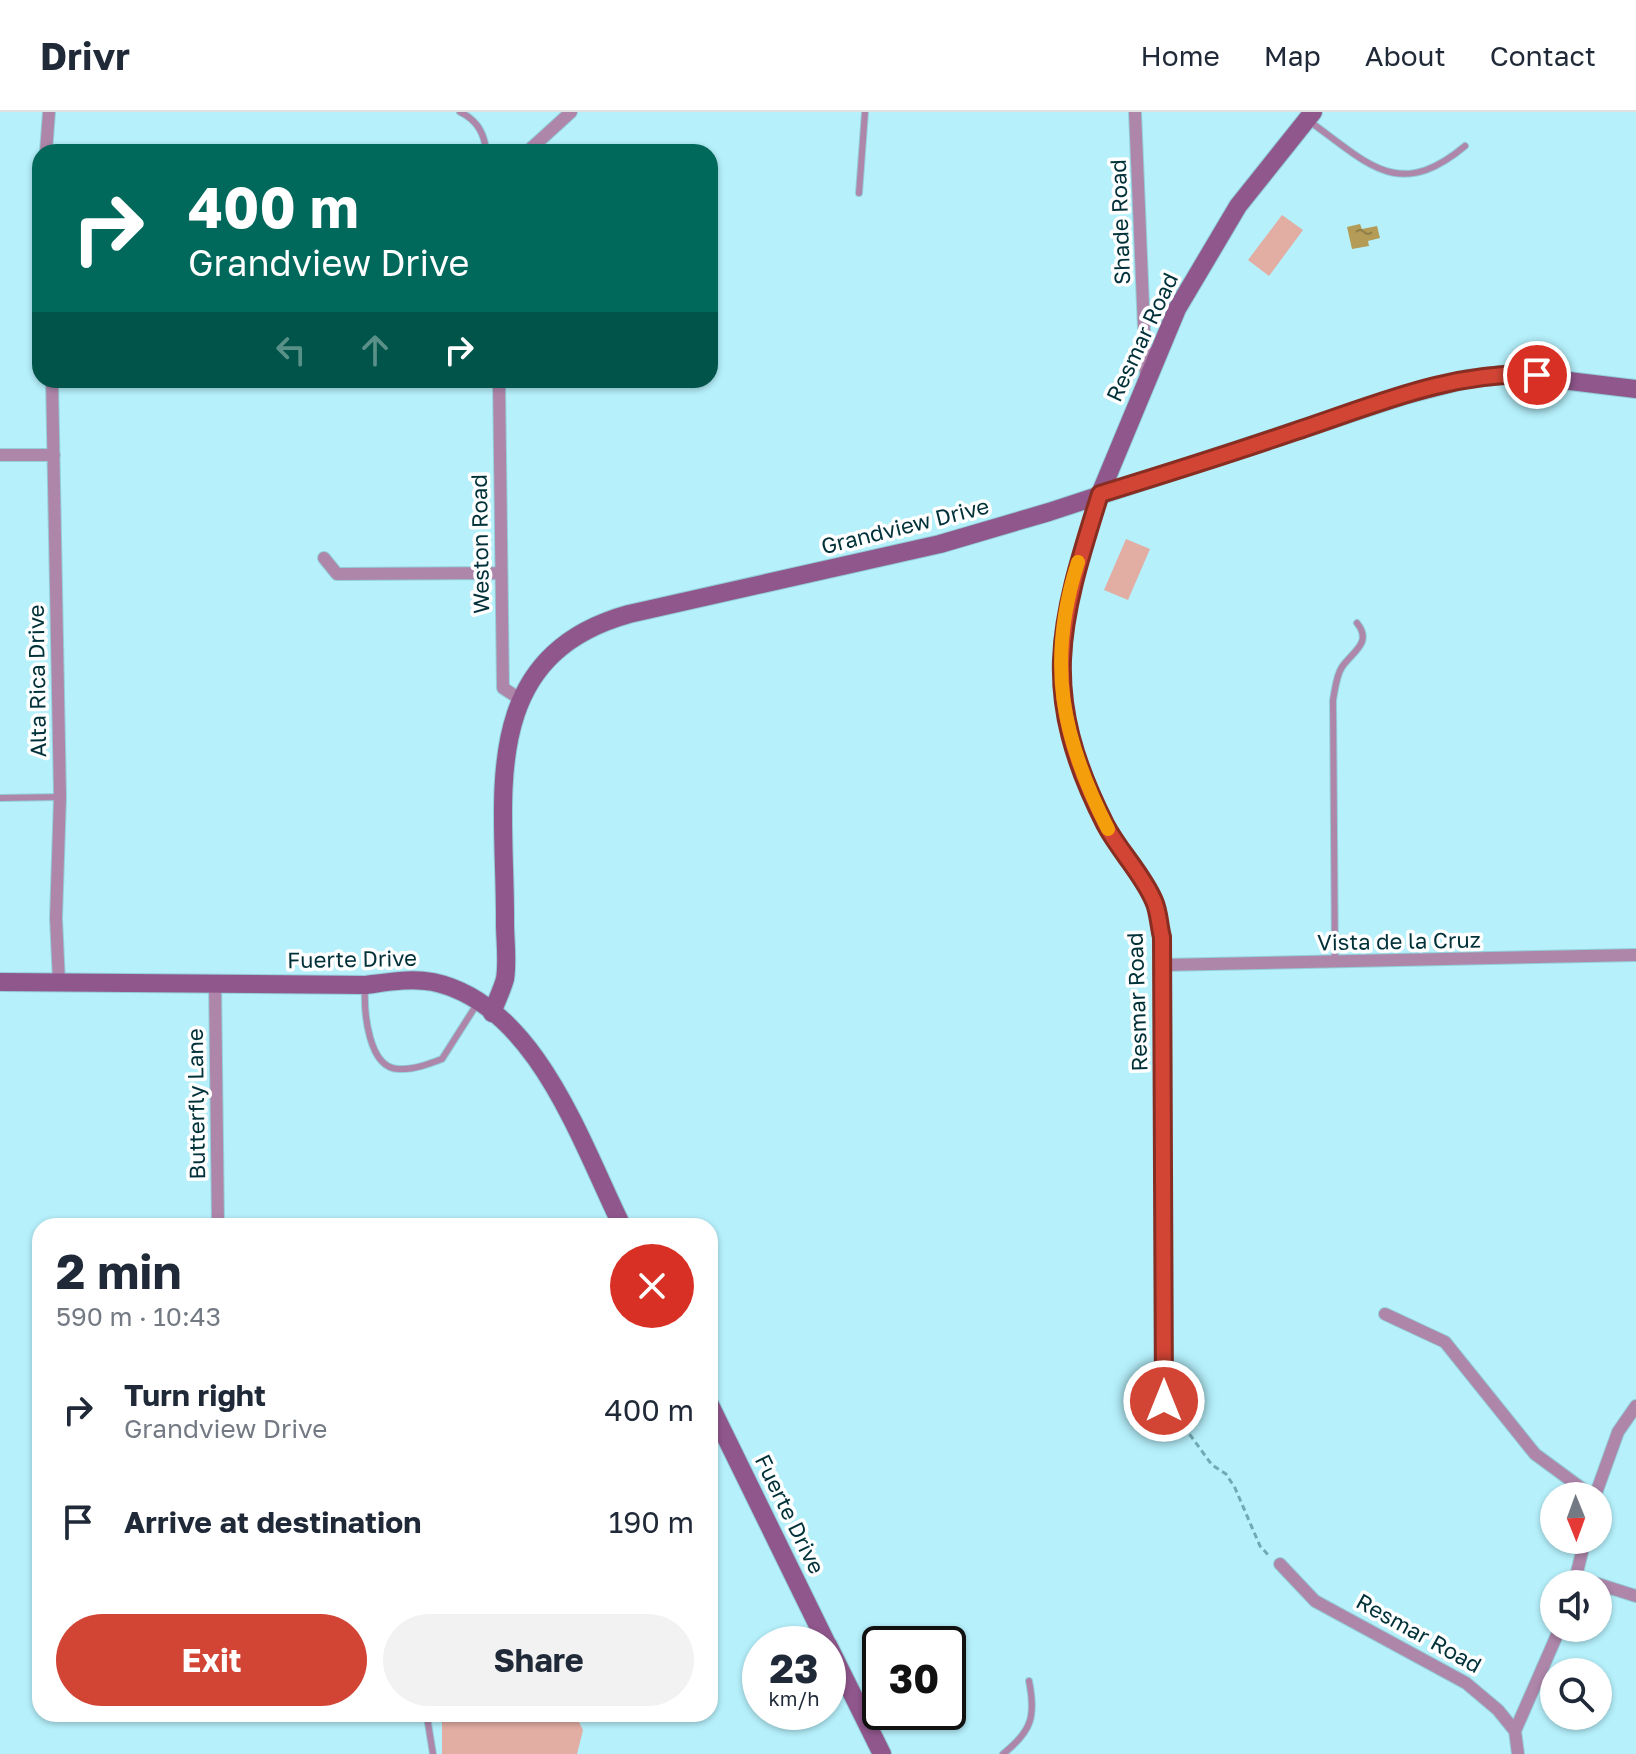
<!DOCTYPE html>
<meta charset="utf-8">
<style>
body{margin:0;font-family:"Golos Text",sans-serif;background:#f2f2f3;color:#1f2937;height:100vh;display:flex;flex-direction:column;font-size:30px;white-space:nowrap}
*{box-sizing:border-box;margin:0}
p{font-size:26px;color:#747a83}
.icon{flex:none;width:44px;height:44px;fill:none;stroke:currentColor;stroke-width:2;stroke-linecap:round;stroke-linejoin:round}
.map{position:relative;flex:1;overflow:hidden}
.drawer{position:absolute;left:32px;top:1106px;width:686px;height:504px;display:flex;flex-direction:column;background:#fff;border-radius:24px;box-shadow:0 2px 6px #0004}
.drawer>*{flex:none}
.top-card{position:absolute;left:32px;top:32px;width:686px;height:244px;border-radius:24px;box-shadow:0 2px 6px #0004;background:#00695c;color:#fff;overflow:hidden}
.needle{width:52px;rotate:179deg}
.buttons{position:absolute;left:1540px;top:1370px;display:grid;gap:16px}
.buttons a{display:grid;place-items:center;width:72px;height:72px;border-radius:50%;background:#fff;box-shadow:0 2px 6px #0004;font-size:40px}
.speed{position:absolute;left:742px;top:1514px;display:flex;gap:16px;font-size:40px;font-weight:700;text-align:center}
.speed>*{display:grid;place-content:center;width:104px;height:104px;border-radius:50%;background:#fff;box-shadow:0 2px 6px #0004;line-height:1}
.speed small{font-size:20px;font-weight:400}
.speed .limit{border:4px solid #111;border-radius:12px;background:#fff;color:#111}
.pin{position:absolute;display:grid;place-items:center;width:68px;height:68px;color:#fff;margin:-34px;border:4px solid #fff;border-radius:50%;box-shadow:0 2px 8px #0007}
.me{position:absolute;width:88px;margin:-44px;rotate:0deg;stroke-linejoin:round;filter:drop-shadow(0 0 6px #0008)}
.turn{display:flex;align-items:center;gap:28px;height:168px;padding:0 24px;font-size:36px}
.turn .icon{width:104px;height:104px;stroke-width:2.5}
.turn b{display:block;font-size:56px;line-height:68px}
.lanes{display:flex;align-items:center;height:76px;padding:0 24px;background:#0003;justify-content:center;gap:40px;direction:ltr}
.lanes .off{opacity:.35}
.round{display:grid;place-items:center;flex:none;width:84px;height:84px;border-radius:42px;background:#f2f2f3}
.headline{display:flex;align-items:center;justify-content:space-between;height:136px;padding:0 24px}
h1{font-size:48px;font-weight:700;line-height:60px}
.action{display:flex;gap:16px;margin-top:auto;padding:16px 24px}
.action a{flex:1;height:92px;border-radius:48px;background:#d24535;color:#fff;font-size:32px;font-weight:700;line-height:92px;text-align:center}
.action a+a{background:#f2f2f3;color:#1f2937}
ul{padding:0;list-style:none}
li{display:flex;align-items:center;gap:24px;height:112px;padding:0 24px}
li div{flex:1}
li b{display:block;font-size:30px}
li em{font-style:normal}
header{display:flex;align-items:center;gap:48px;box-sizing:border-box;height:112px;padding:0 40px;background:#fff;border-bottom:2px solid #e0e1e3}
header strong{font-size:38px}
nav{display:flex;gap:44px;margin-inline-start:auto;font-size:28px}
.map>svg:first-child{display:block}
.park{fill:#e2ada3}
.water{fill:url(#water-ripples)}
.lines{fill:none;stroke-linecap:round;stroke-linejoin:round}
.lane-casing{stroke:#94ced8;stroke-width:8}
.street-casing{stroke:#94ced8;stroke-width:14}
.secondary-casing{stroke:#94ced8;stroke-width:20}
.path{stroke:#72a9b3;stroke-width:3;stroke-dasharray:6 4;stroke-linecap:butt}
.lane{stroke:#ae86aa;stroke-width:6}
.street{stroke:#ae86aa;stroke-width:12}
.secondary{stroke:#90578c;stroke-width:18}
.route-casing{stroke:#882d22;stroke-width:20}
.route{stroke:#d24535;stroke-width:14}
.slow{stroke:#f59e0b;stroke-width:14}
.labels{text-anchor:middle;stroke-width:7;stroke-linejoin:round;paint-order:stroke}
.street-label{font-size:22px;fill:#003139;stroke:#fff}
</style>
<header>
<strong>Drivr</strong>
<nav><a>Home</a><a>Map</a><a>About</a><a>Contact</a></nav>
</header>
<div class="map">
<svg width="1636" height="1642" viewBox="0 0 1636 1642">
<defs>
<pattern id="water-ripples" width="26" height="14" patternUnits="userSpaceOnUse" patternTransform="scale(2)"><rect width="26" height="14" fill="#b49b56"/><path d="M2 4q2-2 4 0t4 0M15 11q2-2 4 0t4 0" fill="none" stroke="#907f48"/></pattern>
</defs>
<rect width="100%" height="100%" fill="#b5f0fb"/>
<path class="park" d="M1282,103L1303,118L1269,164L1248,148Z
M1126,427L1150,437L1128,488L1104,478Z
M442,1602H561L576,1604L583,1618L577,1642H442Z"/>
<path class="water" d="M1360,112L1362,117L1377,114L1380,126L1368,129L1369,134L1352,137L1347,115Z"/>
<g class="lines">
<g class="lane-casing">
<path id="lane" d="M460,0C477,8 485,22 486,40
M1309,9C1368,51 1398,90 1465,34
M859,81L865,0
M0,686L60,685
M1335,850L1333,588C1335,578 1336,564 1342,555C1352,540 1373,531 1357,511
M365,877C364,899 368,957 399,957C413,958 429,952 442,947L477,892
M427,1605L433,1642
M1003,1642C1032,1619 1036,1604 1029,1569"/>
</g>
<g class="street-casing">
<path id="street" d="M1135,0L1146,265
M46,40L49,0
M527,40L571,0
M52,268L60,685L56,806L59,870
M499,268L503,576L520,587
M0,343H54
M1100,382C1058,514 1039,582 1105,712C1119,738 1142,761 1154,789C1159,800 1160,814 1162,825L1164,1289
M324,446L337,462L499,461
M1162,853L1636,843
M215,870L218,1114
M1385,1202L1445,1230L1535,1342L1592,1384
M1595,1384L1618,1320L1636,1294
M1280,1452L1315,1489L1466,1571L1498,1598L1515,1619L1518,1642
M1576,1465L1636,1484
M1574,1472L1585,1428
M1515,1619L1560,1516"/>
</g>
<g class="secondary-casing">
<path id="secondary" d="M1100,382L1177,197L1238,94L1313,0
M0,870L366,873C388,870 410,866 433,870C536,892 581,1031 622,1114
M492,901C496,890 502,878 505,867C508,849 505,829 505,811C506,688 474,545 629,502L940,432L1049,400L1405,283L1467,267L1511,262L1636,277
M710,1293L827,1532
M828,1533L882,1642"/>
</g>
<path class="path" d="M1172,1298L1212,1353L1226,1362L1235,1376L1260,1434L1270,1445"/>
<use href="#lane" class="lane"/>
<use href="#street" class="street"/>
<use href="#secondary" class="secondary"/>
</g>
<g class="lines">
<g class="route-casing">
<path id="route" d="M1164,1289L1162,825C1159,814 1159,800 1154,789C1142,761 1119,739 1105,712C1039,581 1058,515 1100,382C1165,362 1229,342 1293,320C1372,294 1453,258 1537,263"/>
</g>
<use href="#route" class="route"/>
<path class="slow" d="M1078,450C1046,550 1061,625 1108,717"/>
</g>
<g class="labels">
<g class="street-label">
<text transform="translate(1120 110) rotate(-92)" y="8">Shade Road</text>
<text transform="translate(1142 225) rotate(-65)" y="8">Resmar Road</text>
<text transform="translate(905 414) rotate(-14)" y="8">Grandview Drive</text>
<text transform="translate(480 432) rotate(-91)" y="8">Weston Road</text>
<text transform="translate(37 569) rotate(-91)" y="8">Alta Rica Drive</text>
<text transform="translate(1399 829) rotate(-1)" y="8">Vista de la Cruz</text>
<text transform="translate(352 847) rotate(-1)" y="8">Fuerte Drive</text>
<text transform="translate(1137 890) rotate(-92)" y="8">Resmar Road</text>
<text transform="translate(196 992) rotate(-91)" y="8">Butterfly Lane</text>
<text transform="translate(790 1402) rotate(64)" y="8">Fuerte Drive</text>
<text transform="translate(1419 1521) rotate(29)" y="8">Resmar Road</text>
</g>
</g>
</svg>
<div class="buttons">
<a><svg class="needle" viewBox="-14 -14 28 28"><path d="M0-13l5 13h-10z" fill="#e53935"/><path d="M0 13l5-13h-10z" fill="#747a83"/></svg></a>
<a><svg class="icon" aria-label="sound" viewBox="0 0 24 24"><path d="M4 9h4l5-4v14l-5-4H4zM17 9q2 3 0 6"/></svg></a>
<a><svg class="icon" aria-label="search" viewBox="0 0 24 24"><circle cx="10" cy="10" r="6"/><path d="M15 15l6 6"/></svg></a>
</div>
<div class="speed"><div>23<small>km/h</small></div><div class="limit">30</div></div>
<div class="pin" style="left:1537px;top:263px;background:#d93025"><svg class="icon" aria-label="arrive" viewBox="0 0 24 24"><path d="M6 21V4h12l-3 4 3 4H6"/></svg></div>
<svg class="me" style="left:1164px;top:1289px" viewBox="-20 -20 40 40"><circle r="17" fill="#d24535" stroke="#fff" stroke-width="3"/><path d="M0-11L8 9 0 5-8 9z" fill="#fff"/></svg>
<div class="top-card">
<div class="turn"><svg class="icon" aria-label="right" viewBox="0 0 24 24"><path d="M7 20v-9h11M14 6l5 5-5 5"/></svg><div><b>400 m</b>Grandview Drive</div></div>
<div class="lanes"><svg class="icon off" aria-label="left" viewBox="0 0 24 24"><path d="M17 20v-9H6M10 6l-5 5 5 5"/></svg><svg class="icon off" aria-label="ahead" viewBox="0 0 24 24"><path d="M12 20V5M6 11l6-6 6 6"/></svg><svg class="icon" aria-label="right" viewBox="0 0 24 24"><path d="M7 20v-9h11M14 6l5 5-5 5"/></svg></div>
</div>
<section class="drawer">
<div class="headline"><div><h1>2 min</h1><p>590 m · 10:43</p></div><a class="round" style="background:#d93025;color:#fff"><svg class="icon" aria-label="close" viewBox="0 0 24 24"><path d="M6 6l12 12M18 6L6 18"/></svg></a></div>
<ul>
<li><svg class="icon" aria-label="right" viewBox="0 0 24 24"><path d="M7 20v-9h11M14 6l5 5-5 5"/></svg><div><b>Turn right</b><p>Grandview Drive</p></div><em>400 m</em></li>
<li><svg class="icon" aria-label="arrive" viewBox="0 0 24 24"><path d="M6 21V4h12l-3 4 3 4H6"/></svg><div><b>Arrive at destination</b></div><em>190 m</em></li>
</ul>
<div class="action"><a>Exit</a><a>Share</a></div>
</section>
</div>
